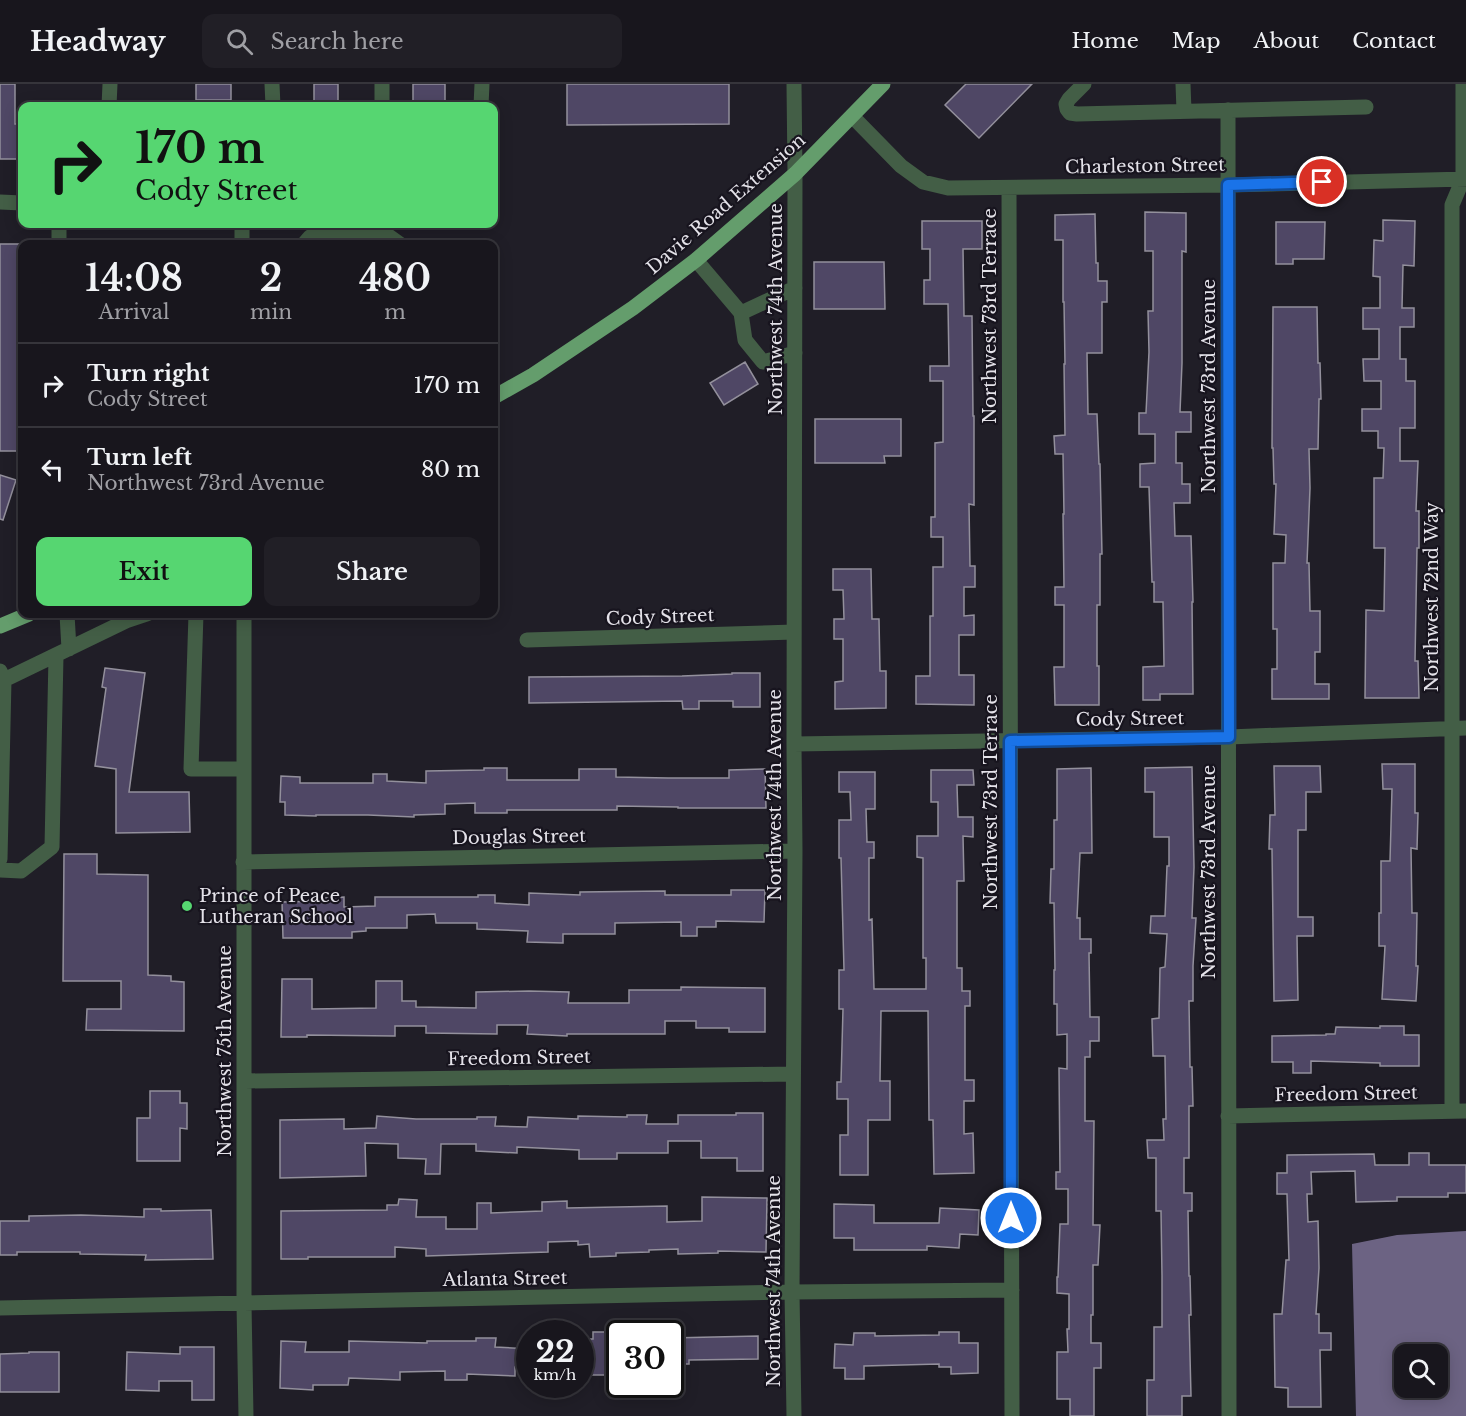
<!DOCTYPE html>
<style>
body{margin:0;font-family:"Libre Baskerville",serif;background:#211f26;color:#f1f3f6;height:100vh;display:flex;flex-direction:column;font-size:22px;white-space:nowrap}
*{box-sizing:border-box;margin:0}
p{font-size:20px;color:#9f9fa4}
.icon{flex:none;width:33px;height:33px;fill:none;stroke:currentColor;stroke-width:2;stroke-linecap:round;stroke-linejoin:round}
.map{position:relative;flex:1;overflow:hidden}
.side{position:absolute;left:18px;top:156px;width:480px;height:378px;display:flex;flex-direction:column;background:#18161d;border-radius:12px;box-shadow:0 3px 15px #0003,0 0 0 2px #36353b}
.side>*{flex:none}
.hud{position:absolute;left:18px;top:18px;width:480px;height:126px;border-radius:12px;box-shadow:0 3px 15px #0003,0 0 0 2px #36353b;background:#56d671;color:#111;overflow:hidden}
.controls{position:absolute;left:1394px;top:1260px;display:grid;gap:12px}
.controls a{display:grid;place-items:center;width:54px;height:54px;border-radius:12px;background:#18161d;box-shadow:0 3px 15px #0003,0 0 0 2px #36353b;font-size:30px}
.speed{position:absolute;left:516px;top:1236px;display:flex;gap:12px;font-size:30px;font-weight:700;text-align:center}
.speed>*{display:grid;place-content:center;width:78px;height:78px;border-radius:50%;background:#18161d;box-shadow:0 3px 15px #0003,0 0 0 2px #36353b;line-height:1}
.speed small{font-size:15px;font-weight:400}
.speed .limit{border:3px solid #111;border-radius:9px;background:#fff;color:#111}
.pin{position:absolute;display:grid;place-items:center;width:51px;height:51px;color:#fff;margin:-26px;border:3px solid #fff;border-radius:50%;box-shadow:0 2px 6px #0007}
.me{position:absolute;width:66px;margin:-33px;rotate:0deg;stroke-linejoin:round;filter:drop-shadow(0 0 4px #0008)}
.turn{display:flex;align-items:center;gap:21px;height:126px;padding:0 18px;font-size:27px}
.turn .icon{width:78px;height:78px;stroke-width:2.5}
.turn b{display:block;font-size:42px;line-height:51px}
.eta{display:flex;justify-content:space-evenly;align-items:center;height:102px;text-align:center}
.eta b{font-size:36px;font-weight:600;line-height:42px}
.cta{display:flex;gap:12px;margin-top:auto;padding:12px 18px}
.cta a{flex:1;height:69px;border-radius:12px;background:#56d671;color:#111;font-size:24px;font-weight:600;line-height:69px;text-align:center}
.cta a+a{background:#211f26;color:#f1f3f6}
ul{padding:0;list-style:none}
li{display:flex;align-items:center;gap:18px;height:84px;padding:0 18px;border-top:2px solid #36353b}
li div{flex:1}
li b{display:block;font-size:22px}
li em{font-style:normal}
header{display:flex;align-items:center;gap:36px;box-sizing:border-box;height:84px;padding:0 30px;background:#18161d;border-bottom:2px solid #36353b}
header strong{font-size:28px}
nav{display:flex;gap:33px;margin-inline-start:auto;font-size:21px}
.search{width:420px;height:54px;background:#211f26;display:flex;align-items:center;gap:15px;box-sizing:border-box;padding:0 21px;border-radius:12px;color:#9f9fa4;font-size:22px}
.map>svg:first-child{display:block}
.water{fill:#6c6383;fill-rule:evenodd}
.building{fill:#4f4765;stroke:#93909c;stroke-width:1.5}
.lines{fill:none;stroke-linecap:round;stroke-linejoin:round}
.minor{stroke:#435e46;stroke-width:15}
.major{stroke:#649d6c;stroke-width:15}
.route-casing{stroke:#114b97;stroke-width:15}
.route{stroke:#1a73e8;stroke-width:10}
.poi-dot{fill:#56d671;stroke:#17141e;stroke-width:2}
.labels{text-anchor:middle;stroke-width:4.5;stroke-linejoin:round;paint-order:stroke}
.street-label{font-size:18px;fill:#e4e2e9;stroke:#17141e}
.poi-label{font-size:18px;fill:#e4e2e9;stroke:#17141e;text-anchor:start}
</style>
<header>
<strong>Headway</strong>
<div class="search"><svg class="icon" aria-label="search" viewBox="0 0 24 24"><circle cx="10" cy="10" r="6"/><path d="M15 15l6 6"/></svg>Search here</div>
<nav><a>Home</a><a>Map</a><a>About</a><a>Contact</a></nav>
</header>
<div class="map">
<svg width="1466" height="1332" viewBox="0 0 1466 1332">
<rect width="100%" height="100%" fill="#201e27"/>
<path class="water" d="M1466,1147V1332H1356L1352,1160L1397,1151ZM1404,1270H1437V1304H1404Z"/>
<path class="building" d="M0,0H15V40H22V75H0Z
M196,0H231V16H196Z
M314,0H338V20H314Z
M413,0H445V20H413Z
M567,0H729V40L567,41Z
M966,0H1032L979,54L945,21Z
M1145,128L1186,129V168L1182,167V279L1180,328H1191V348H1176V379H1182V400H1190V419H1174L1175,452H1191L1193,518H1192L1193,610H1160V616H1143V583L1164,582L1163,518H1154V498H1152L1149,403H1140V380L1155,379V350H1139V329H1146L1149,268L1148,227H1153V167H1145Z
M1095,130L1096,179H1098V197H1107V218H1102V269H1087L1088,330H1097L1099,380H1100L1102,470H1100V521H1097V582H1099V621H1055L1054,583H1064V521H1055V503H1064L1063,430H1064L1063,370H1055L1054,352L1065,351L1064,280H1065L1064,218H1063V156H1055V131Z
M1383,136L1415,137L1414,182L1403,181L1402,224H1414V243H1400V275H1406V297H1415V344H1400V377H1418L1416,427H1419V464H1417L1415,577H1418L1419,614H1365L1366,526L1384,527L1385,464H1374V394H1383L1384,364H1378V347H1362V325H1381V297H1364L1363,275H1379V245H1363V224H1380V193L1373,192L1374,156L1383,157Z
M922,137H982V165H963L964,232H972L973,332H974V421L969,420L970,482H975V503H964V532L974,531V551H959V591H974V621L916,620V592H930V532H933V483H943V453H931V433H935V359L943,358V297H930V282H949L948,220H924V196H930V165H922Z
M1276,138H1325L1324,175H1293V180H1276Z
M0,160H21L22,324H21V367H0Z
M814,178H884L885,225H814Z
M1273,223H1317L1318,279H1320L1321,315H1319L1318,365H1309L1310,404L1307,479H1309L1310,527H1320V568H1315V600H1329V615H1272V585H1277V545H1273V479H1285L1286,451L1274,450L1276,400H1274L1273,364H1272Z
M745,278L758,300L724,321L710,299Z
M815,335H901V372H884L885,379H815Z
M0,391L16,396L3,436L0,435Z
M833,485H871L872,535H879L880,587H886V624L835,625V598L843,597V555H834V535H844L843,506H833Z
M105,584L145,589L129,708H189L190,748L116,749V685L95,682L106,604L102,603Z
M732,589H760V623H733V617H699V625H683L682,617L529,619V593L682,592L732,590Z
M1382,680H1415V729H1418L1417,765L1411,764L1412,829H1417L1416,882H1418L1416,917L1382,915L1385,862H1379V829H1381V777H1390L1392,705H1383Z
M1274,682H1320L1321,708H1306V746H1298V833H1313V852H1297L1298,916L1274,917L1272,765H1269L1270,731H1275Z
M1192,683L1194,783L1192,834H1196L1193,882V917H1189L1190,983H1192L1193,1022H1189V1074H1184V1109H1192V1127H1188L1189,1192H1190L1191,1231H1189L1191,1312H1182V1332H1147V1296H1154V1243H1162V1192L1161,1127H1156V1074H1148L1147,1056H1164L1163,1035H1166L1165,972H1153L1152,935L1159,934L1160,884L1165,883L1167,850L1150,849L1151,832H1165L1167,782H1169V753H1154V708H1145V684Z
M484,684H507V696H579V685H616V693L668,694H729V686L765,685L766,724H678V723L617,722V726H507V729H475V719L445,720V730L414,731V733L368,731H316V732L285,731V718H280L281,692L300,693V699H373V690H387V697L426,699V687L484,686Z
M1091,684L1092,769H1080L1077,834H1080V855H1091V869H1089L1090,933H1099V957H1090V973H1085V1037H1094L1093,1141H1100L1098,1181H1093V1231H1091V1259H1101V1284H1094V1332H1070V1315H1057V1268H1068L1067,1245H1069V1210L1057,1209V1193H1058L1060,1140H1068V1105H1056V1088H1060L1059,984L1067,985V950L1057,951V920H1054V886H1055L1054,819H1050L1051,785H1054V736H1057V685Z
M931,686H973L974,701H957L958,733H973V753L963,752L964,797H957V884H962V907H970V922H965V996H974V1017H964V1050L973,1049L974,1089L934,1090L933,1036H929L928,927H881L880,997H890V1036H868V1091H840V1051H848V1015H837V998H841L843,925H839V886H844L841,774H839V736H851L850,708H839V688H875V725H866L867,758H874V774H869V836L872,835L874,905H926V874H923V774L917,773V752H938V718H931Z
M64,770H97V790L148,791V891L171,892V897L184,898V947L86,946L87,925H121V897H63Z
M731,806H765L764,838L716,837V843H697V852H681V838L615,839V850H563V859L527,858L528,847L477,845V839H436L435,830L407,831V844H366V847L352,848V854H283L282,818L325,817V814L344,813V823L375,822V813H478V811H495V819L529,821V809L580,811V808L665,807V811H731Z
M282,895H312V925L376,924V897H402V917H416V923L476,924V908L529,907L569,908L568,919H629V906H681V903L765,904V948H729V944H696V937H665V950H567V952L527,950L528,941H497V950L426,949V942H395V952L307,951V953H281Z
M1380,942H1404V951H1419V982H1380V979L1311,977V989H1293V978H1272V952L1326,951V950H1335L1336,943L1380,944Z
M150,1007H180V1019H187V1045L180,1044V1077H137V1034H150Z
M736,1029H763V1087H737V1074H701V1057H668V1069H617V1075H579V1066L517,1063V1069L476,1067V1060H441L440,1090H425L426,1075L398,1074V1060L365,1059L366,1092L280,1094V1036L344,1035V1045L376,1044L377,1032L416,1035H477V1033H496L495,1042L527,1043L528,1033L578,1035V1032L627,1033V1031H647L646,1040H678V1031H736Z
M1409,1069H1429V1081H1466V1109H1448V1113H1397V1117L1356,1118L1355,1087L1311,1088L1312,1110H1307L1308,1138L1318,1137L1319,1184L1316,1230H1319V1249H1331V1266H1320L1321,1323H1288V1304L1275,1303L1274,1230H1282L1286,1176H1289L1287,1110H1277V1089H1287V1071L1374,1070L1375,1081H1409Z
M702,1113L767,1114L766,1168L718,1167V1169L678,1170V1165L649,1166V1168L616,1169V1172L590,1173L589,1160L578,1161V1157L548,1158V1168L426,1172V1165L395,1163V1173H308V1175H281V1127L387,1126V1121H398L399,1115L417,1116L416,1133H446V1145H477V1119H491V1129L542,1127V1118L567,1117V1124L667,1122V1138L702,1137Z
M834,1120L874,1121V1139H939L940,1124L979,1126L978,1151L960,1150L959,1164L927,1162V1166H854V1154H834Z
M144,1125H161V1127L211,1126L213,1175L145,1176L146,1171L80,1170V1168H17V1171H0V1137H29V1132L81,1131L144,1133Z
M593,1248H615V1291H581V1255H593Z
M939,1248H959V1259H978V1289L951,1290V1283H939V1280L864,1282V1295H845V1284H834L835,1260L853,1261L854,1249H875V1252L939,1251Z
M758,1252V1275L689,1276V1280H670V1254Z
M476,1254H496L495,1263L530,1265V1283H515V1292L467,1290V1296H445V1287L400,1288V1296L349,1294L348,1301H313V1306L280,1304L281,1257L306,1258L305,1268H349V1257L427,1259V1257H476Z
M180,1263H214V1316H192V1297H159V1307L126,1306L127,1268L180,1270Z
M29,1268H59V1308H0V1270L29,1269Z"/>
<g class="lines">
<path class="minor" d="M272,0L273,22
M382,0V22
M1084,0L1069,15L1066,20L1067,25L1070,29L1077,30L1366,23
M1183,0L1184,27
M109,22L110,0
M481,22L482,0
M1228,26C1230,461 1227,897 1229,1332
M852,32L901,82L923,98L948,104L1228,101L1466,95
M1009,104L1012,1332
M0,118L22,119
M59,140V160
M242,140V160
M304,160L310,153L320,147H372L386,150L400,160
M696,176L741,229
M795,269L763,278L745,256L741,229L795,204
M67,530L69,565
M196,530L191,685H243
M244,530V1220L246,1332
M527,556L794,548
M0,587L4,596L0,775
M4,596L126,537L147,530
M794,660L1229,653L1466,644
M243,778L795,767
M0,786L21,787L52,763L56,572
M245,997L793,990
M1452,1027V121L1463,95V0
M1228,1032L1466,1027
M0,1224L792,1208L1012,1206
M794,1332L792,1208L795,767L794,660L795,90L794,0"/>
<path class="major" d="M494,313L533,291L633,224L696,176L795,90L883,0
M0,542L29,530"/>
</g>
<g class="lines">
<g class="route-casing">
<path id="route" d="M1011,1134L1010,657L1229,653L1228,101L1322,98"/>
</g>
<use href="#route" class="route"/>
</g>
<circle class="poi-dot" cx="187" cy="822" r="6"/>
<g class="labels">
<g class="street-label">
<text transform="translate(1145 82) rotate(-1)" y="6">Charleston Street</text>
<text transform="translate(726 120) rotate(-41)" y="6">Davie Road Extension</text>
<text transform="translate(776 225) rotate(-90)" y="6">Northwest 74th Avenue</text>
<text transform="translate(990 232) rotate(-90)" y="6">Northwest 73rd Terrace</text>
<text transform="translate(1209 302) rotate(-90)" y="6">Northwest 73rd Avenue</text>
<text transform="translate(1432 513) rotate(-90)" y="6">Northwest 72nd Way</text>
<text transform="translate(660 533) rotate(-2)" y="6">Cody Street</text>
<text transform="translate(1130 635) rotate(-1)" y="6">Cody Street</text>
<text transform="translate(775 711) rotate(-90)" y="6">Northwest 74th Avenue</text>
<text transform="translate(991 718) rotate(-90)" y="6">Northwest 73rd Terrace</text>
<text transform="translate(519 753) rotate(-1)" y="6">Douglas Street</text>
<text transform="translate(1209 788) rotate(-90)" y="6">Northwest 73rd Avenue</text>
<text transform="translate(225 967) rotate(-90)" y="6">Northwest 75th Avenue</text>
<text transform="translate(519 974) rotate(-1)" y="6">Freedom Street</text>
<text transform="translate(1346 1010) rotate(-1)" y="6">Freedom Street</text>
<text transform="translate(505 1195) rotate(-1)" y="6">Atlanta Street</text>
<text transform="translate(774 1197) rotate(-90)" y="6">Northwest 74th Avenue</text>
</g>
<g class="poi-label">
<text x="199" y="818">Prince of Peace<tspan x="199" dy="21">Lutheran School</tspan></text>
</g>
</g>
</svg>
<div class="controls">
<a><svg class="icon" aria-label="search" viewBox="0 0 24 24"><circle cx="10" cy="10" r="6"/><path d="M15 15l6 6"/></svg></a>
</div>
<div class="speed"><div>22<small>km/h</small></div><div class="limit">30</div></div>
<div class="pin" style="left:1322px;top:98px;background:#d93025"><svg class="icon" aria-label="arrive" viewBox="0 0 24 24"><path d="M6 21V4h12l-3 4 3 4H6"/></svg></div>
<svg class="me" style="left:1011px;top:1134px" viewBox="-20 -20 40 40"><circle r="17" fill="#1a73e8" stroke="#fff" stroke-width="3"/><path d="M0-11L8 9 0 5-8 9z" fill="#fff"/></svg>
<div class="hud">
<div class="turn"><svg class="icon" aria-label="right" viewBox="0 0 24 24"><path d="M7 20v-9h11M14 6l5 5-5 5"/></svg><div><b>170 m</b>Cody Street</div></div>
</div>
<section class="side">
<div class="eta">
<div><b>14:08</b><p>Arrival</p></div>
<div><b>2</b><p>min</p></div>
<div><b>480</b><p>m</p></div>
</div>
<ul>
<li><svg class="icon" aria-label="right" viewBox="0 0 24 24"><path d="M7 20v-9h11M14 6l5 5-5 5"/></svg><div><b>Turn right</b><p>Cody Street</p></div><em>170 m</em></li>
<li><svg class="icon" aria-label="left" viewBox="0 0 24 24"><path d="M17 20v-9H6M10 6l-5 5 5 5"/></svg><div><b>Turn left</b><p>Northwest 73rd Avenue</p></div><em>80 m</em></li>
</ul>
<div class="cta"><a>Exit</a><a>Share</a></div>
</section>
</div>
